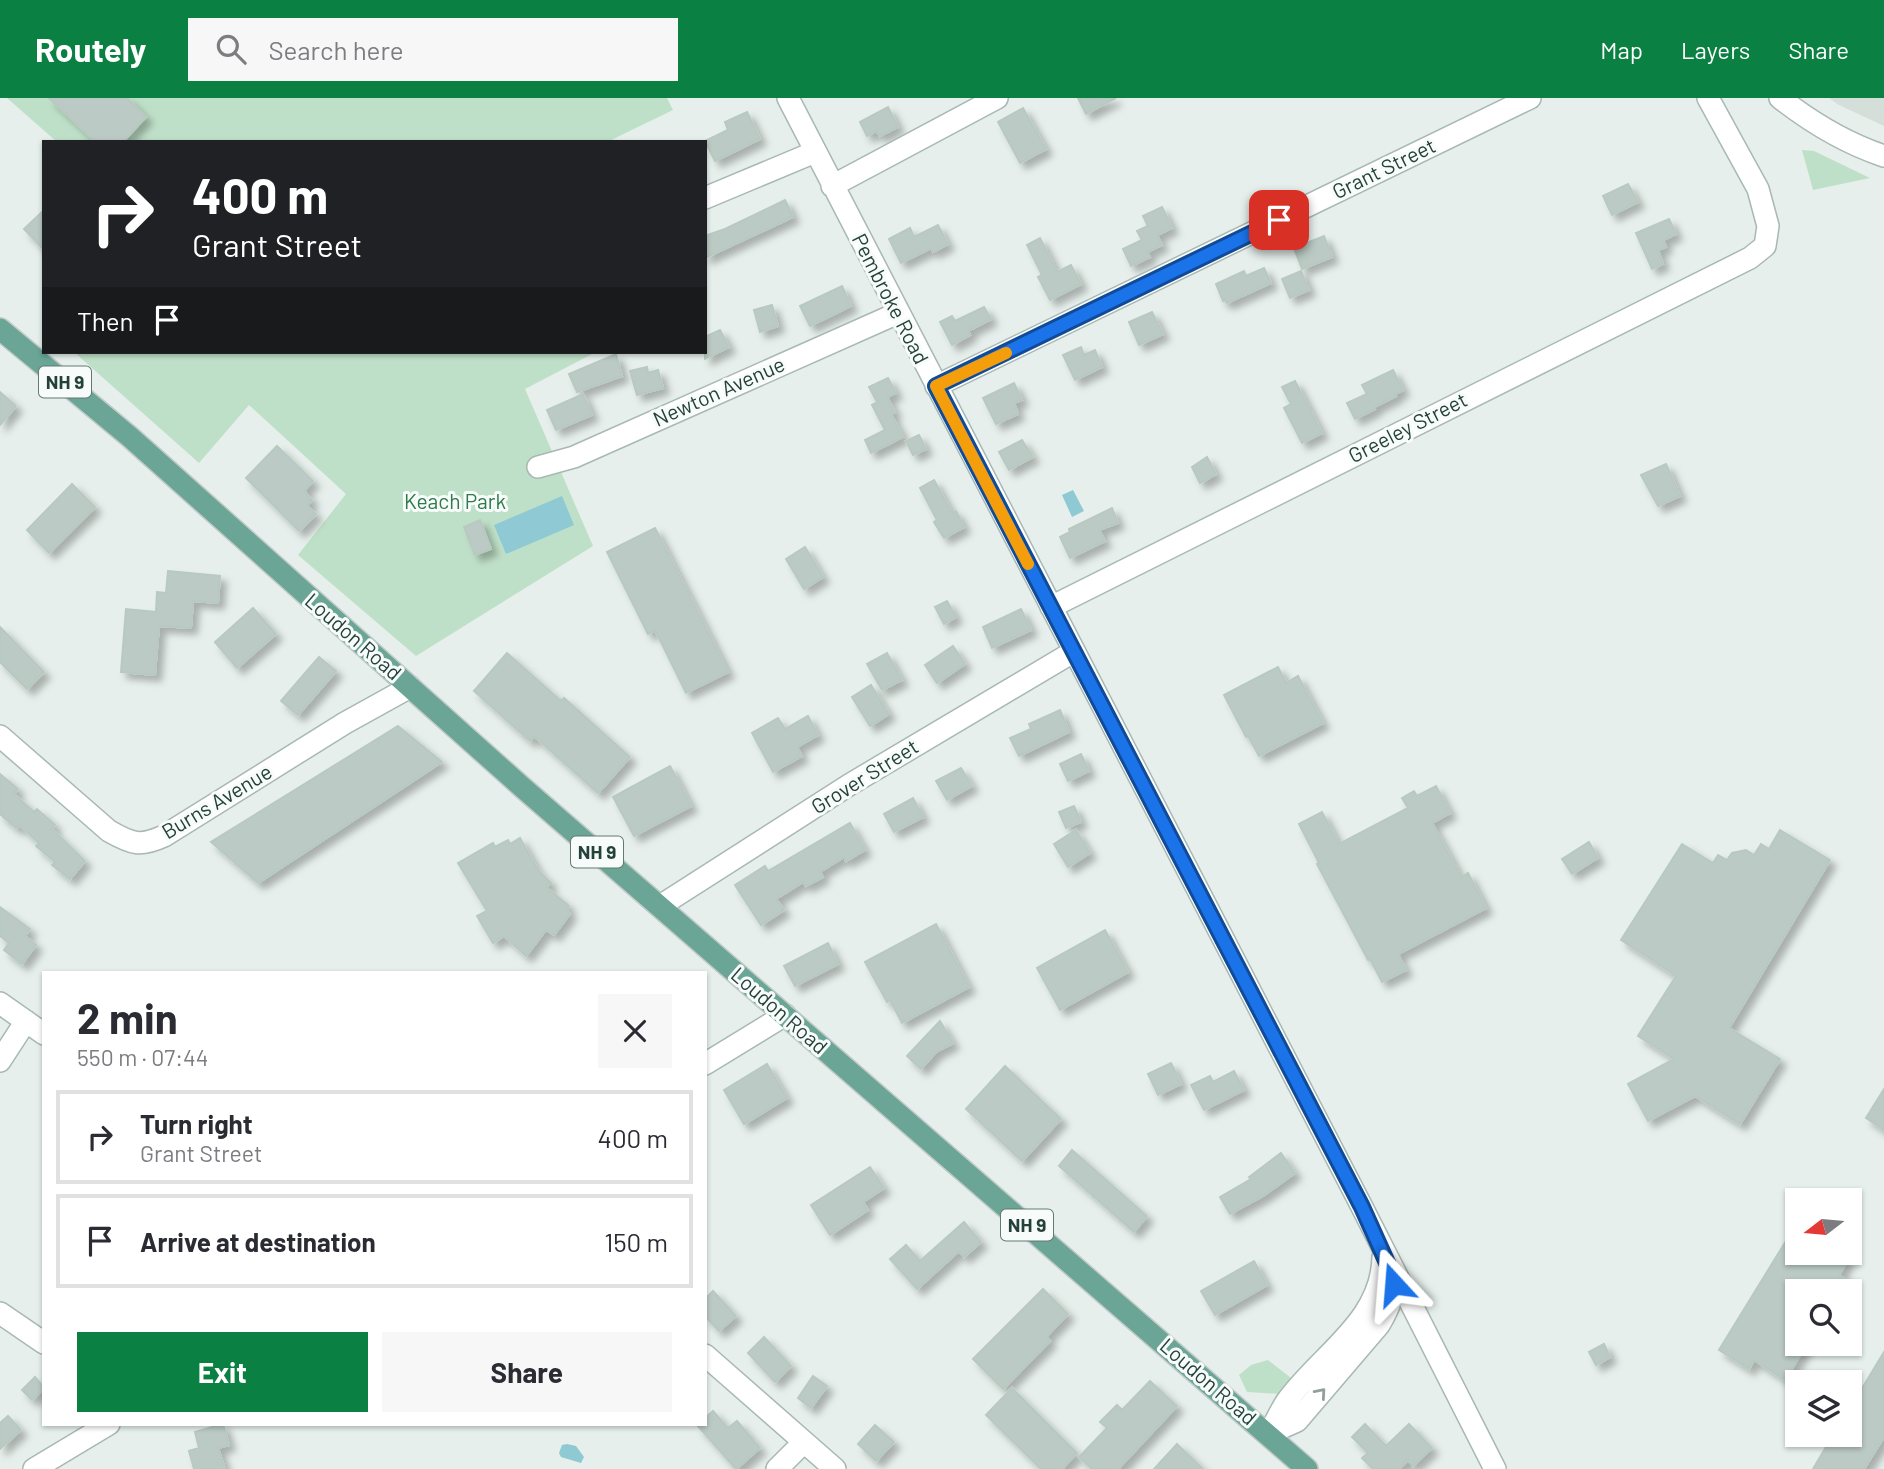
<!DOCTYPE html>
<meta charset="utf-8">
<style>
body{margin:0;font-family:Barlow,sans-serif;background:#f7f7f7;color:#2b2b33;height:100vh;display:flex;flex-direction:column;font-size:26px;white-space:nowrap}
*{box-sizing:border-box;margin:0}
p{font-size:23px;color:#7c7c81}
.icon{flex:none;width:38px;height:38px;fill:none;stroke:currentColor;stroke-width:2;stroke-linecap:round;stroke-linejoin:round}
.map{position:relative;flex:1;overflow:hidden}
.sheet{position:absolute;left:42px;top:873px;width:665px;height:455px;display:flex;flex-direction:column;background:#fff;border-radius:0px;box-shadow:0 2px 5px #0004}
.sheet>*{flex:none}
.hud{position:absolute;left:42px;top:42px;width:665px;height:214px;border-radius:0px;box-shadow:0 2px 5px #0004;background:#202124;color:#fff;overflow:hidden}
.needle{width:46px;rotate:254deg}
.tools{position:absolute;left:1785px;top:1090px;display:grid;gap:14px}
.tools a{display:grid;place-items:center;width:77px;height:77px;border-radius:0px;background:#fff;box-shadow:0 2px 5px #0004;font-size:35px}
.pin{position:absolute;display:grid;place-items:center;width:60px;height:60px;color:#fff;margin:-30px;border-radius:14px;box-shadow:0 4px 10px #0006}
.me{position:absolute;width:77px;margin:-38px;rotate:341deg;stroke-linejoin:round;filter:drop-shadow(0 0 5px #0008)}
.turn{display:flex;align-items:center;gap:24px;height:147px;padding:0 35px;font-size:32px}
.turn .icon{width:91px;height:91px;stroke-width:2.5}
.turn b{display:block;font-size:49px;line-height:60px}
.then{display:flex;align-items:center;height:66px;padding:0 35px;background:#0003;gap:14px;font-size:26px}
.round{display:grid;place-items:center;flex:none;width:74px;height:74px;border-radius:0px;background:#f7f7f7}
.summary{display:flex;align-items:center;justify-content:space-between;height:119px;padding:0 35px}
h1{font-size:42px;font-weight:700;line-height:52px}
.button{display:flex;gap:14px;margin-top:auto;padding:14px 35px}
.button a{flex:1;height:80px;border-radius:0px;background:#0b8043;color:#fff;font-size:28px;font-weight:700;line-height:80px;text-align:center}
.button a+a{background:#f7f7f7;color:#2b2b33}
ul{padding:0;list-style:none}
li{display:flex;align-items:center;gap:21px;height:94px;margin:0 14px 10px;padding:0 21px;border:4px solid #e1e1e2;border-radius:0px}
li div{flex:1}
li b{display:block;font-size:26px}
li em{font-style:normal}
header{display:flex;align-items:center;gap:42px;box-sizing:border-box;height:98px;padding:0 35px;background:#0b8043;color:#fff}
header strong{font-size:33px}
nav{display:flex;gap:38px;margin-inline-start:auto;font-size:24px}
.search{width:490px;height:63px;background:#f7f7f7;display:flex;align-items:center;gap:18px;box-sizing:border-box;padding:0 24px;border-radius:0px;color:#7c7c81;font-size:26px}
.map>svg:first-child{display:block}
.built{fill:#d4dfda}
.green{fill:#bfe0c8}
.water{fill:#8ec9d4}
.building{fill:#bbcac4;stroke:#b8c9c2;stroke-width:2;filter:url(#shadow)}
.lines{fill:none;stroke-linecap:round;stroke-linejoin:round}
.minor-casing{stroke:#a8b8b2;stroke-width:24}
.major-casing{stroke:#c2cac8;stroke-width:24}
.minor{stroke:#fff;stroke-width:21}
.major{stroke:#6aa596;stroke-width:21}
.oneway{stroke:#92a09c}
.route-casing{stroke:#114b97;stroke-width:18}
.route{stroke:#1a73e8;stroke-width:12}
.slow{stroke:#f59e0b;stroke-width:12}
.labels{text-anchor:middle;stroke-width:6;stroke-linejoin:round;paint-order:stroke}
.shield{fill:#f7fbf9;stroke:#637a73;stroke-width:2}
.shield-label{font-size:19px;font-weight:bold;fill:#24423a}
.street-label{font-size:21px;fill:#24423a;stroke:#f7fbf9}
.park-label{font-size:21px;fill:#2d7a4b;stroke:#f7fbf9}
</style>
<header>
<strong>Routely</strong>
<div class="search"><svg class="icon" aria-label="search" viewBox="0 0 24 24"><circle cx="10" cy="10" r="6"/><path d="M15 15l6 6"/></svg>Search here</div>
<nav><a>Map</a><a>Layers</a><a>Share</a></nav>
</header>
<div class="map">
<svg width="1884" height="1371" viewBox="0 0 1884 1371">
<defs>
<filter id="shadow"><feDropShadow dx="6" dy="6" stdDeviation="3.5" flood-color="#0004"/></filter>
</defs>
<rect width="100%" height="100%" fill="#e6efeb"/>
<path class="built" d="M1829,0H1884V28L1839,7Z"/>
<path class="green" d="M7,0H667L673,12L607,44H57Z
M1802,52L1814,53L1870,80L1813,92Z
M74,254H596L525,291L593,448L416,558L298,457L346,396L249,307L199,365Z
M1268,1262L1291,1280L1283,1296L1247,1294L1239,1277L1251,1267Z"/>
<path class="water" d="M1073,392L1084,413L1072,419L1062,397Z
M562,398L574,427L506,456L494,427Z
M567,1346L576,1348L584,1359L581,1365L561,1359L559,1355L562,1347Z"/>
<path class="building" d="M49,0H127L146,19L123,44H96Z
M1078,0H1116L1086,16Z
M888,9L898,29L880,38L876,33L867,38L860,24Z
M1023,10L1046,51L1020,65L998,24Z
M747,14L760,41L715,63L705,43L728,32L725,24Z
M1628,86L1638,104L1612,117L1603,98Z
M785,102L793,119L705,160V138L725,131Z
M1162,109L1172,130L1157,137L1162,147L1147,154L1150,159L1131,168L1123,151L1142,142L1137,133L1148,128L1143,118Z
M44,112V152L24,131Z
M1669,121L1676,136L1663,142L1666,149L1658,152L1663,166L1652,171L1636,135Z
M938,127L948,146L933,154L931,150L901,165L889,141L910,130L914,139Z
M1324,138L1332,159L1302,171L1294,150Z
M1040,140L1057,174L1071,167L1081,186L1050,202L1038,179L1042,177L1027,147Z
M1264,170L1271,185L1227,205L1225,202L1223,203L1216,186L1244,173L1246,178Z
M1301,173L1309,192L1290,200L1282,181Z
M842,188L851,208L810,228L800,208Z
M772,207L778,228L760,234L754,212Z
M984,209L991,221L968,233L970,237L952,247L940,224L952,218L955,223Z
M1152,214L1163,236L1139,247L1129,224Z
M720,232L729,249L705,261V239Z
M1081,249L1084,257L1095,252L1102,269L1075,282L1063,257Z
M616,256L622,278L577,294L569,276Z
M647,269L648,275L658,272L663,290L637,297L630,273Z
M1393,272L1403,292L1395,296L1396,298L1374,309L1375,311L1355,321L1347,305L1367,296L1362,287Z
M888,280L896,295L887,299L895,314L891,316L903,339L871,355L865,342L885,332L872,307L880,303L877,304L869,289Z
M1295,283L1322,335L1302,345L1284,310L1291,306L1282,289Z
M1014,285L1022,302L1014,305L1018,316L996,326L983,300Z
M0,294L16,308L0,327Z
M583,296L592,317L556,332L547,312Z
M919,337L926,351L913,357L906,343Z
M1022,342L1033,359L1009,372L999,354Z
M277,348L313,383L304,393L312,402L307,408L316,416L299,433L246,380Z
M1207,359L1216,376L1200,385L1192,369Z
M1666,366L1680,398L1658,408L1641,377Z
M934,382L952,415L956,413L964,429L944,440L934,424L937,422L920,390Z
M72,386L95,409L49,455L27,432Z
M1112,410L1118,425L1099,432L1105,443L1070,460L1060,439L1070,434L1069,431Z
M480,422L491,451L475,457L464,429Z
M655,430L728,574L686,595L655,532L648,536L607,454Z
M805,449L823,479L804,491L786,461Z
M168,473L220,478L218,505L193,503L191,530L159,528L155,577L121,574L126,511L156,514L157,494L166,495Z
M947,503L956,519L944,526L935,509Z
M253,510L276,536L237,570L215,544Z
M1021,511L1031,532L992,550L983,529Z
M0,529L44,574L27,591L0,564Z
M953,548L965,566L937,585L925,567Z
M507,555L561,603L564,600L630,659L598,695L534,638L530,643L474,593Z
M887,555L902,582L882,592L867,566Z
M319,559L336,573L298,617L281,603Z
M1278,569L1286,585L1298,578L1323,625L1259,658L1248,638L1246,639L1224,597Z
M871,587L889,616L870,628L852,599Z
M1060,612L1069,634L1019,658L1010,640L1031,631L1029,626Z
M808,618L818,637L797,649L802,658L773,674L752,635L778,620L785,631Z
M398,628L442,664L258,785L211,744Z
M1081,656L1089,673L1068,683L1060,666Z
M670,668L691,708L634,738L613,699Z
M961,670L972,688L947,702L936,683Z
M0,676L18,691L14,696L34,714L37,711L55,727L52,731L85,763L70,781L52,767L55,764L36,748L39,745L19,727L16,730L0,716Z
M1436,688L1450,715L1432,725L1461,779L1468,775L1486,810L1398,856L1406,872L1382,884L1370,861L1368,862L1317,766L1319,765L1299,726L1322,714L1339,746L1408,710L1402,700L1414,693L1417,698Z
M913,700L923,719L894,734L884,716Z
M1074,708L1081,724L1066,730L1059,714Z
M850,725L865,752L846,763L844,759L820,774L823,779L806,788L803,784L776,801L784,812L761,827L735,787L765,768L768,773Z
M1076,732L1090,755L1068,769L1054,746Z
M1780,732L1830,762L1729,930L1780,961L1740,1026L1695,998L1648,1023L1628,986L1674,961L1638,938L1676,878L1621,842L1682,746L1713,765L1718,757L1727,762L1732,755L1746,752L1754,757L1761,746L1769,751Z
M520,740L538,772L551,785L546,789L569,808L566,810L570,816L554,837L546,832L526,858L504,838L493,845L477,818L487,813L458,765L493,745L495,749L508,742L510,746Z
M1589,744L1598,760L1572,776L1562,761Z
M0,809L30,831L25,838L36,847L22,866L4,852L9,845L0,838Z
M936,826L969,889L902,925L890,902L887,904L865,864Z
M1105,832L1128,874L1060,912L1037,870Z
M828,845L838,866L795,888L784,868Z
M940,923L953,945L936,954L921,971L907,958Z
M1171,965L1181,986L1158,997L1148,976Z
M767,966L787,1000L744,1026L724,992Z
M1005,968L1061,1021L1022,1063L966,1011Z
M1234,973L1244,992L1204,1012L1191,987L1210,978L1213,984Z
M1884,991V1032L1866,1020Z
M1072,1052L1147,1118L1134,1134L1059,1068Z
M1281,1055L1295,1075L1263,1098L1230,1116L1220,1099L1251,1081L1249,1079Z
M870,1069L884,1090L863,1104L868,1112L830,1137L811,1107Z
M964,1124L981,1144L964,1159L959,1153L917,1191L890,1161L906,1147L920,1163Z
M1797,1125V1155H1837L1848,1162L1839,1177L1847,1182L1840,1194H1797V1246H1807L1785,1282L1754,1262L1749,1271L1719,1252Z
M1254,1163L1267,1187L1215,1217L1201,1193Z
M1043,1191L1068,1216L1046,1239L1050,1243L1003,1291L973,1261Z
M713,1193L736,1218L719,1233L705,1218V1201Z
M764,1239L791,1268L775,1284L748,1255Z
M1604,1246L1610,1259L1596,1267L1589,1254Z
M1884,1254V1339L1864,1371H1813L1833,1337H1850V1310Z
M813,1278L827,1288L811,1310L798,1300Z
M35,1279L44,1290L32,1302L22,1292Z
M1150,1283L1177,1308L1118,1371H1092L1079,1359L1107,1330L1100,1324L1117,1307L1122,1312Z
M1012,1290L1077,1355L1062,1371H1041L986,1317Z
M713,1313L728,1330L737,1323L760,1350L736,1371L697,1327L705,1326V1320Z
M8,1318L21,1332L0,1351V1325Z
M223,1326L229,1347L218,1350L225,1371H194L189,1353L199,1350L195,1334Z
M1365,1326L1386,1348L1409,1326L1432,1350L1413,1368L1408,1362L1399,1371H1373L1362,1360L1368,1355L1352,1339Z
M875,1327L894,1344L876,1363L858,1346Z
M1177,1346L1203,1371H1154Z"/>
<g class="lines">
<g class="minor-casing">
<path id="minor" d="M788,0L1362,1109L1495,1371
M1780,0C1812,25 1845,45 1884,58
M832,88L997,0
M705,100L815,54
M936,288L1530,0
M538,369L574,359L898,215
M1051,509L1750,160L1765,148L1768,128L1758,91L1708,0
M0,638L109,733C132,746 140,749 164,738L345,625L410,589
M660,808L849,687L1073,554
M0,905L44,936
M0,963L26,923
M705,966L785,917
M0,1215L44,1245
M705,1257L835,1371
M1268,1336L1297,1323L1379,1227C1389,1210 1396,1195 1392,1174
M1268,1336C1275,1326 1280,1313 1287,1303C1321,1256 1382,1223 1383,1159
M34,1371L109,1326
M777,1371L804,1344"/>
</g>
<g class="major-casing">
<path id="major" d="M0,231L130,339L522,689L1307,1371"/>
</g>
<use href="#minor" class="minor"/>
<use href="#major" class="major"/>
</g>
<defs><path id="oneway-chevron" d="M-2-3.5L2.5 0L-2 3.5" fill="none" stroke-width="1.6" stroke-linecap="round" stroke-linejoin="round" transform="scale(1.75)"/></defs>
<use class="oneway" href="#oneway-chevron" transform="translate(1321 1295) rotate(-49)"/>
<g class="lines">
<g class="route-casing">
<path id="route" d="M1279,122L936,288L1362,1109L1392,1176L1394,1186"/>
</g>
<use href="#route" class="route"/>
<path class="slow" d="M1006,255L936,288L1028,466"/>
</g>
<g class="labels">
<g class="shield">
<rect x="39" y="268.5" width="52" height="31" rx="5"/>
<rect x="571" y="738.5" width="52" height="31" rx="5"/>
<rect x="1001" y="1111.5" width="52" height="31" rx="5"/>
</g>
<g class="shield-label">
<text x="65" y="291">NH 9</text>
<text x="597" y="761">NH 9</text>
<text x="1027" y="1134">NH 9</text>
</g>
<g class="street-label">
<text transform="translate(1384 71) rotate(-26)" y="7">Grant Street</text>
<text transform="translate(890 201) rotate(63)" y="7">Pembroke Road</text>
<text transform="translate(719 294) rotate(-24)" y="7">Newton Avenue</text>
<text transform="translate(1408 330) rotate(-27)" y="7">Greeley Street</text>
<text transform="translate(353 539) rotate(41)" y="7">Loudon Road</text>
<text transform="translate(865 679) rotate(-32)" y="7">Grover Street</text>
<text transform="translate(217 704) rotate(-31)" y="7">Burns Avenue</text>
<text transform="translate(779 913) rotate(41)" y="7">Loudon Road</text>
<text transform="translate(1208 1284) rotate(41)" y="7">Loudon Road</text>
</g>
<g class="park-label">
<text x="455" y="411">Keach Park</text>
</g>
</g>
</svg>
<div class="tools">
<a><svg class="needle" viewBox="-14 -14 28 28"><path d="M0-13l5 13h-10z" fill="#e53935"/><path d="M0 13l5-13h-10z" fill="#7c7c81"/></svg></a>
<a><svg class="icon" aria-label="search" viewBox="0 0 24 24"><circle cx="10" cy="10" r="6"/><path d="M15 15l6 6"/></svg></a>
<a><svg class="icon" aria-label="layers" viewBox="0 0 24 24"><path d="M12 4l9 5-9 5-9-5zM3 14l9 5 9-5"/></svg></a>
</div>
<div class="pin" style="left:1279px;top:122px;background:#d93025"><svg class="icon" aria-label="arrive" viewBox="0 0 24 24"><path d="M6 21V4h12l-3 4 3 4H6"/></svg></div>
<svg class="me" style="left:1394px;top:1186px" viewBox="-20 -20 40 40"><path d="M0-17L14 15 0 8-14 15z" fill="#1a73e8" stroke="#fff" stroke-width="4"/></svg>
<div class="hud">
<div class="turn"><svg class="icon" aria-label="right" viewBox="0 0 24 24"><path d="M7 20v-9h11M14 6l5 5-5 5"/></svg><div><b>400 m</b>Grant Street</div></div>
<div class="then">Then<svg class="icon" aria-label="arrive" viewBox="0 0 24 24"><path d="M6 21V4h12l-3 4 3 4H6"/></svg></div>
</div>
<section class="sheet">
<div class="summary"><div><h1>2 min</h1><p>550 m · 07:44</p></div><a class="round"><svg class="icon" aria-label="close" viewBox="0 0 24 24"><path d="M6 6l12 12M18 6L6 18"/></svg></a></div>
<ul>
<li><svg class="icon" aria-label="right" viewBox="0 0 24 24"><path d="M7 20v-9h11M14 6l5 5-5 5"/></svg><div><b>Turn right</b><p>Grant Street</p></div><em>400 m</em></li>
<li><svg class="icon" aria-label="arrive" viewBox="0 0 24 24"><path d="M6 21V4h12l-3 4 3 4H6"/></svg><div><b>Arrive at destination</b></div><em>150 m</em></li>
</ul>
<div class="button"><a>Exit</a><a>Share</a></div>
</section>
</div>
